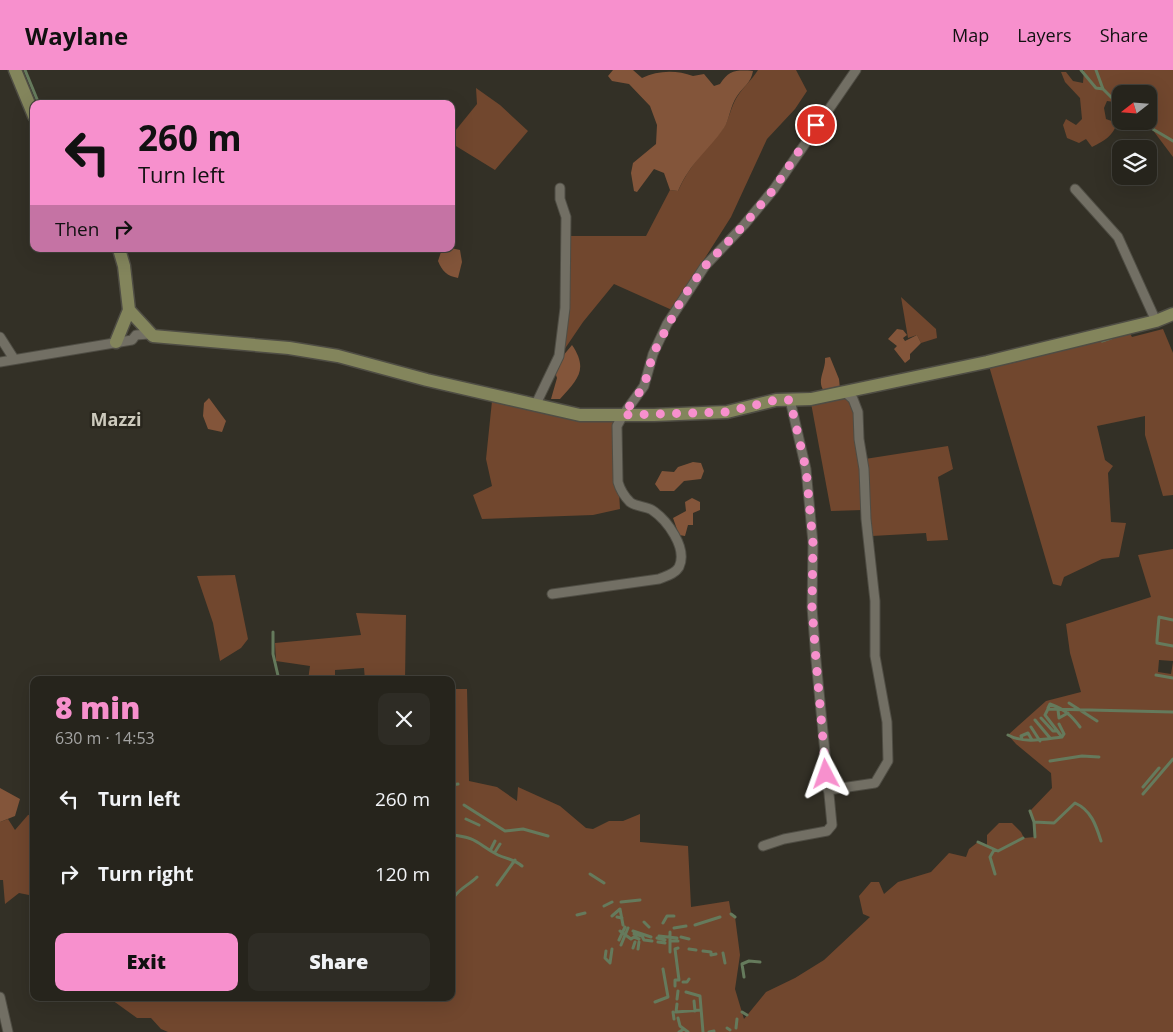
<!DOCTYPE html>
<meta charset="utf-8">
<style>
body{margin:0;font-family:"Open Sans",sans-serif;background:#2e2c25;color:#f1f3f6;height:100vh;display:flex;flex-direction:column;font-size:19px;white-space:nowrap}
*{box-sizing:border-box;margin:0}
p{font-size:16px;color:#a4a4a3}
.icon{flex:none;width:28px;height:28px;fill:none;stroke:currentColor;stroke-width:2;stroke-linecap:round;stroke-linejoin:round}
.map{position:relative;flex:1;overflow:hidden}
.side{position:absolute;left:30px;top:606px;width:425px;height:325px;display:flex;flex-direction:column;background:#26241c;border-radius:10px;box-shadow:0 5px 20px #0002,0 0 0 1px #42413b}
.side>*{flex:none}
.hud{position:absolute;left:30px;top:30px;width:425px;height:152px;border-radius:10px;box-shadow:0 5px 20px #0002,0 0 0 1px #42413b;background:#f790cd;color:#111;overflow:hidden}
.needle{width:32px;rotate:253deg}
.buttons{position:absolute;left:1112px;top:15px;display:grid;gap:10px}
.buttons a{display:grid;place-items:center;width:45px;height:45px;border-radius:10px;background:#26241c;box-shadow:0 5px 20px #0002,0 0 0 1px #42413b;font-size:25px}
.pin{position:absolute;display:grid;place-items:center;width:42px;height:42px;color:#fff;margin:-21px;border:2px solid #fff;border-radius:50%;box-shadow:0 1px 5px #0007}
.me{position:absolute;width:55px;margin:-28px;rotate:356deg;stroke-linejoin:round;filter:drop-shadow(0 0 4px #0008)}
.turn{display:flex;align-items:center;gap:18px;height:105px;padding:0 25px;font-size:22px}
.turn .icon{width:65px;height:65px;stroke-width:2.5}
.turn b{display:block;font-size:35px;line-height:42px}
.then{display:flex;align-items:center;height:48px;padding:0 25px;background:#0003;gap:10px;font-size:19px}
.round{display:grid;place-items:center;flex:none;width:52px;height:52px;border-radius:10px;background:#2e2c25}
.head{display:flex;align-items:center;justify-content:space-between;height:85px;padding:0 25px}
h1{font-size:30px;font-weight:800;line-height:38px;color:#f790cd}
.primary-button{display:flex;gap:10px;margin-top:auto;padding:10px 25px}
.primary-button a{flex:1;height:58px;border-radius:10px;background:#f790cd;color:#111;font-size:20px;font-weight:800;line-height:58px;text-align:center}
.primary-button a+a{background:#2e2c25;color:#f1f3f6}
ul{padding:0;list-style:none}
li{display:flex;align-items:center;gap:15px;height:75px;padding:0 25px}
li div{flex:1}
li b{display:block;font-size:19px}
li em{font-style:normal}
header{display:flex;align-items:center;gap:30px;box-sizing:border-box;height:70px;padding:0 25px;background:#f790cd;color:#111}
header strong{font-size:24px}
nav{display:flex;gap:28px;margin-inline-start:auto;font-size:18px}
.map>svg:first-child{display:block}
.green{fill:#71472e}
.forest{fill:#83553a}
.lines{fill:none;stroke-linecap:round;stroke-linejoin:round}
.stream{stroke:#657a5c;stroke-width:3}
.street-casing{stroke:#4f4d44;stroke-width:11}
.secondary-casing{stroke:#4f4d44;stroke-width:15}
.street{stroke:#726f64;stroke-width:9}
.secondary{stroke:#83855c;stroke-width:12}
.route{stroke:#f790cd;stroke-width:9;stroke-dasharray:0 16.2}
.labels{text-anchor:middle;stroke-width:5;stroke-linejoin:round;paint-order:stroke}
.quarter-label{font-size:18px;font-weight:bold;fill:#ccc9bc;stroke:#29261d}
</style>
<header>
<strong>Waylane</strong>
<nav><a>Map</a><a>Layers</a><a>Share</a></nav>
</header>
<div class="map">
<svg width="1173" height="962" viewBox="0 0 1173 962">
<rect width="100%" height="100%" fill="#333026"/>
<path class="green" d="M758,0H796L807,21L795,39L767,69L731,147L672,240L614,214L583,252L562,283L570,230L569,166H646L670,120L678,121C689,96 706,79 723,59C728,53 731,36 737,27C743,17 752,10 758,0Z
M1084,0H1173V87L1146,51H1149V24H1121V33L1107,31L1104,38L1106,49L1117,53C1113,66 1104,71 1092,77L1086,69L1079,73L1067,68L1063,55L1066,49L1076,55L1082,49L1080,28L1065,12L1061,2H1066L1073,11L1083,13Z
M476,18L500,35L528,61L495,100L451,73V66L477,34Z
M901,227L936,259L937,268L921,273L917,265L908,268Z
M1163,259L1173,283V425L1163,426L1145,365V346L1097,356L1105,390L1113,396L1108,403L1111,452L1126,453L1119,487L1102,489L1064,507L1061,516L1053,514L989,296L1013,293L1129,262L1132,267Z
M844,325C864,337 862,417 863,440L831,441L811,333Z
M492,331L611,350L615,354L620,439L593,445L482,449L473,425L492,416L486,389Z
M948,376L953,399L938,407L948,470L927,471L926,463L872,466L868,449L865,389Z
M1173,479V591L1159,590L1158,602L1171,604L1173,592V962H168L161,959L151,948H137L112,930L111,928H451V619H467L469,711L497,717L517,731L518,717L560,736L586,758L593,759L609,751H623L640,744V772L688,776L691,837L729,831L731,843L735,847L740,885L735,919L744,949L766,922L795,908L824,890L870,847L863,844L859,826L871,812H879L884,824L898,812L931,802L949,783L966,787L969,779L978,772L987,776V765L999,753H1012L1021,762L1024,768L1035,767L1034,752L1030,741L1052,718L1051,703L1016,674L1008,665L1046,631L1081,622L1070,583L1066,554L1151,527L1138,485Z
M235,505L248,569L241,578L220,591L213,553L197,506Z
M356,543L406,545L405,610H365L364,598L335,600V610H308L310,596L276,591L275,573L361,565Z
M34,744V826L19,823L5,834L3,810H0V752L8,749L15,760L28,745Z"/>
<path class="forest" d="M613,0H633L642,8C658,0 677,0 693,6L704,4L714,16L720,14C729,0 736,0 753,1C751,13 744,16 737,26C730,36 729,51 724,58C707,82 690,93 678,121L670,120L664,103L654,99L637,122L634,121L631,103L633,93L656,74L657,55L650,36L629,14L612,11L608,6Z
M451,178L460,180L462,192L458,208C447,206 442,201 438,191L441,182Z
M897,259L903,260L907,265L903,268L905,271L917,265L921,273L910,284V289L905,293L894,279L897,276L888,269Z
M572,275C589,300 577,310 560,329H551L557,308L555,302L562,287Z
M830,287L839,309L840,319L824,321C816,311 826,300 825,288Z
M209,328L226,351L222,362L208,359L203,346L204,333Z
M693,392L701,393L704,401L701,409L684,411L674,421H660L655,414L662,401L674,402L678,397Z
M692,428L700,432V440L693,443V455H688L685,466L679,465L673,448L686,441L685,432Z
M0,718L20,729L15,746L0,752Z"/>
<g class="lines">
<path class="stream" d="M25,0L39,34
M1081,0L1096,18L1103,19
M1096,0L1103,19L1121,37
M1139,51L1173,71
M1102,271L1111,268
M1173,550L1159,547L1157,570V573L1173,576
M273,562V584L279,610
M1156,605L1173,608
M1069,633L1097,651
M1048,638L1050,634C1064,639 1071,645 1080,657
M1058,640L1059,648L1068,643
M1041,648L1053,661H1057
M1035,650L1050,668
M1031,657L1040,671
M1008,665C1024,674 1045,669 1062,667L1064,664L1059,654
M1062,667L1045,645L1048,639L1173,642
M1022,669L1021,666L1028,663L1032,670
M1050,691L1082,686L1099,687
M451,715L458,714
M1143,717L1159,698
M1143,724L1173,689
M464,735L505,761L523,759L548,766
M1030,741L1034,752L1035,767
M466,749L479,755
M1034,752L1054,753L1075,733C1091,740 1096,755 1101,771
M451,765C478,767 478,775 498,785C507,789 514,789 522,796
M978,772L998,781L1023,768
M491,779L495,771
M994,780L990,787L995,804
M495,782L500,774
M590,804L604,813
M497,815L515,790
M454,827C460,818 469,815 477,807
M621,832L640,830
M604,836L612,832
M731,844L735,847
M577,845L585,843
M612,846L620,839L623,855
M617,847L622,848
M644,852L649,857
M663,853L667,846H674
M695,855L720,847
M674,858L686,856
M620,861L631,869L634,867L639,869
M633,861L651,867
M634,864L642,866L644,870L652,871
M659,866L677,868
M681,867L689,869
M657,868L665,870
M619,870L625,857
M670,871H678
M658,872L665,873
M621,875L628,858
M633,878L635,872
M638,879L639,872
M689,879L696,880
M606,881L605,888L610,893L612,879
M703,881L711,882V885L716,884
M670,882V862
M723,883L725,893
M744,907L742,894L749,891L760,892
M683,912H687L689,909
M675,916V910H679L675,879L678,878
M686,922L700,926L703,962
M677,929L678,921
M694,931L695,941
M655,932L668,927L663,899
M677,934L676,942L701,940
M673,942L674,949
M742,942L747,945
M678,948L680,956L688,962
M727,958L730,960
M736,958L737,949
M679,962L684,959
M709,962L714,961"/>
<g class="street-casing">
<path id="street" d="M1075,119L1118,167L1156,251
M0,267L14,289
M0,292L132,270L136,265L149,264
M535,336L559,286L565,238L566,147L560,129V118
M552,524L659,509C666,506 675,504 679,497C688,478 667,450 652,440C646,436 636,437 630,432C625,427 620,419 618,412L617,356L623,345L644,316L653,284L667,254L705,196L744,155L774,119L856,0
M828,720L875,713L888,691L887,652L875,586V531L866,449L864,399L859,369L858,342L853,329L845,322
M763,776L784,769L827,761L832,755L816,590L812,537L813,473L806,399L790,330
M0,927L8,962"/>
</g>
<g class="secondary-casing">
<path id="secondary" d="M15,0L34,46
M119,179L124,196L129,240L153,266L289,278L338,286L427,310L580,345H654L727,342L776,330L811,329L987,292L1156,251L1173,244
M116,272L129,240"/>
</g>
<use href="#street" class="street"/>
<use href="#secondary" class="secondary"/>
</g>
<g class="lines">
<path class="route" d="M816,55L774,119L744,155L705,196L682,229L653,284L644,316L623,345L726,342L776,330H790L806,399L813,473L812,537L816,590L826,704"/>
</g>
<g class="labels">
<g class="quarter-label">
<text x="116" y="356">Mazzi</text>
</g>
</g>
</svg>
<div class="buttons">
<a><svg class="needle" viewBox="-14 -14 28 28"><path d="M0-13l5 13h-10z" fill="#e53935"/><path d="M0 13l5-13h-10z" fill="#a4a4a3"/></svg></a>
<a><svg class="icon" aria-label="layers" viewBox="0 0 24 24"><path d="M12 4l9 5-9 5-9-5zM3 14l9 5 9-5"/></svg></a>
</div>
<div class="pin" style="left:816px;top:55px;background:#d93025"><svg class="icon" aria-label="arrive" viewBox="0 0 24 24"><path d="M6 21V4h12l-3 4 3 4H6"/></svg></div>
<svg class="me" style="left:826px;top:704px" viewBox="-20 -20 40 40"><path d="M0-17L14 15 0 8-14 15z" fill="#f790cd" stroke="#fff" stroke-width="4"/></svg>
<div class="hud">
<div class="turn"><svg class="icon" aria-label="left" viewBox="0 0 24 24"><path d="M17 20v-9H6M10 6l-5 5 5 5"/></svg><div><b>260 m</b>Turn left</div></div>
<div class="then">Then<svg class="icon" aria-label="right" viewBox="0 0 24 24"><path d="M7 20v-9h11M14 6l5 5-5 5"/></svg></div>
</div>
<section class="side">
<div class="head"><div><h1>8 min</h1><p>630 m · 14:53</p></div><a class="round"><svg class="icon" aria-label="close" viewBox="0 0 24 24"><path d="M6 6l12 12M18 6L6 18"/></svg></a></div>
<ul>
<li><svg class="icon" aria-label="left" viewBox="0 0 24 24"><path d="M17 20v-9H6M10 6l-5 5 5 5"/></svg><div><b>Turn left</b></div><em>260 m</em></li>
<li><svg class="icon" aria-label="right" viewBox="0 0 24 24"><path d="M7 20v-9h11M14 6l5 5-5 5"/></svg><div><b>Turn right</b></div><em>120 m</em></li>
</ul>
<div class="primary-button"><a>Exit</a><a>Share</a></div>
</section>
</div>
